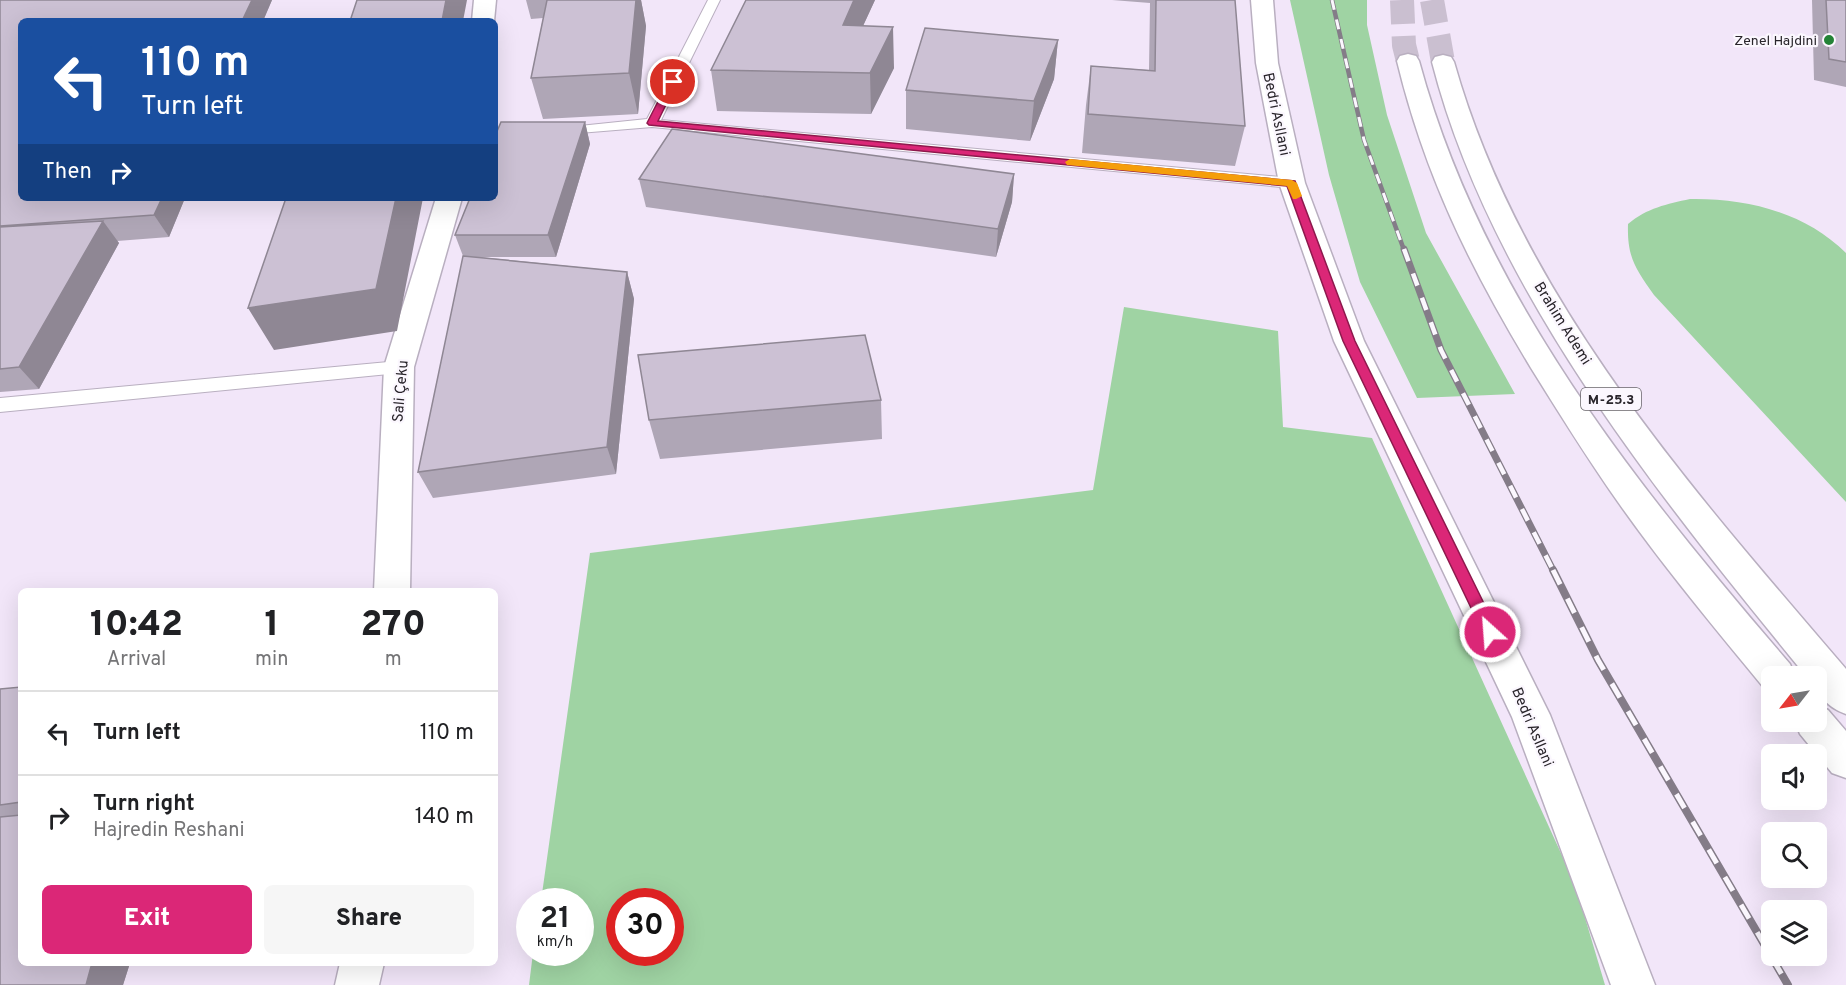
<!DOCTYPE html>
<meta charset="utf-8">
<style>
body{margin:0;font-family:Overpass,sans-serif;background:#f6f6f6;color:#202124;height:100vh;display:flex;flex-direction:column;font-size:22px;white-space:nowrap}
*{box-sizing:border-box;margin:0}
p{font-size:20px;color:#757577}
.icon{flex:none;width:33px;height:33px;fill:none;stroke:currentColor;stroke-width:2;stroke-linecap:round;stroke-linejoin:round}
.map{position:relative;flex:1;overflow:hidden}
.sheet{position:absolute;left:18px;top:588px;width:480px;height:378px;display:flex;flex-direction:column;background:#fff;border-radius:9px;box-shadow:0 6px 24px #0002}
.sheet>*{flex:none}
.banner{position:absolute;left:18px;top:18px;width:480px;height:183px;border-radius:9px;box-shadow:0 6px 24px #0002;background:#1a4fa0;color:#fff;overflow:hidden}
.needle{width:39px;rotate:239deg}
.controls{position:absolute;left:1761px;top:666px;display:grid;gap:12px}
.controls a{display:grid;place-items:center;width:66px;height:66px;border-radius:9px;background:#fff;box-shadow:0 6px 24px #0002;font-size:30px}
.speed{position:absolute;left:516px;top:888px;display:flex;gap:12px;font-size:30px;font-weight:700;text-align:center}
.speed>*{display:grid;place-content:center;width:78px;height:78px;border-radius:50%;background:#fff;box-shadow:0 6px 24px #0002;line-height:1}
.speed small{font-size:15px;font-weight:400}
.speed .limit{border:9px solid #d22;background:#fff;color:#111}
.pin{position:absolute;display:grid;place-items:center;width:51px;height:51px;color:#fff;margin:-26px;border:3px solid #fff;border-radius:50%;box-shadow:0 2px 6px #0007}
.me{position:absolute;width:66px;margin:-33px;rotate:334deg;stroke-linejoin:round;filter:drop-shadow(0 0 4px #0008)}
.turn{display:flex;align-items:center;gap:21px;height:126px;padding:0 24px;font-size:27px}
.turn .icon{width:78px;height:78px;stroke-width:2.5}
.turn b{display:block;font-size:42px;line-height:51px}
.then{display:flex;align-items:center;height:57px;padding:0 24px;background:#0003;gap:12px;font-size:22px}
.eta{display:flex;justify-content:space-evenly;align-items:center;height:102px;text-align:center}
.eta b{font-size:36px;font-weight:800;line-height:42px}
.action{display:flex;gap:12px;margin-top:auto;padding:12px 24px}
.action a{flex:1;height:69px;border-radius:9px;background:#db2777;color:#fff;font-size:24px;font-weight:800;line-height:69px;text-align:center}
.action a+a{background:#f6f6f6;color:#202124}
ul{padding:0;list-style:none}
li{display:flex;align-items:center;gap:18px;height:84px;padding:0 24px;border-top:2px solid #e0e0e0}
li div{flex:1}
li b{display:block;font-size:22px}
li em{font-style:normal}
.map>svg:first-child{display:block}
.green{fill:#9fd3a3;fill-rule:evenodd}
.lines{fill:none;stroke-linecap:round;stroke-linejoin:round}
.primary-tunnel{stroke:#cabfd0;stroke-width:24;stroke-dasharray:24 12;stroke-linecap:butt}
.service-casing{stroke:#b9afc0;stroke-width:2}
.minor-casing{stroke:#b9afc0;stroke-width:3}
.primary-casing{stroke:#b9afc0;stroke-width:3}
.service{fill:#fff;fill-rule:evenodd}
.minor{fill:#fff;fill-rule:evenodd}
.primary{fill:#fff;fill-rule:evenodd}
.rail-far2-casing{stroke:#847c88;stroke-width:4.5}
.rail-far1-casing{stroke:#847c88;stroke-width:7}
.rail-casing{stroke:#847c88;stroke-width:8}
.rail-far2{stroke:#fbf7fe;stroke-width:3;stroke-dasharray:10;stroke-linecap:butt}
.rail-far1{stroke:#fbf7fe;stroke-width:4.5;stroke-dasharray:13;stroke-linecap:butt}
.rail{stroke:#fbf7fe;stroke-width:5;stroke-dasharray:16;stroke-linecap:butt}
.wall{fill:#afa6b6}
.shaded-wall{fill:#8f8794}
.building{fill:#ccc1d4;stroke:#8f8794;stroke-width:1.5}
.route{fill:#db2777;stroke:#8e194d;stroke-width:1.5}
.slow{fill:#f59e0b}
.poi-dot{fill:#238336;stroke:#fbf7fe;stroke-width:2}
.labels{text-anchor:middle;stroke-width:4.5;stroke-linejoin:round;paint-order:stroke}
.far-poi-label{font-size:14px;fill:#29252b;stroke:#fbf7fe;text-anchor:end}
.shield{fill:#fbf7fe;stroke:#68646a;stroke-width:1.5}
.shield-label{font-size:14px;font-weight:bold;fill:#29252b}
.street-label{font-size:15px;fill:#29252b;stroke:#fbf7fe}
</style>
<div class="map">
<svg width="1846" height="985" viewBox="0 0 1846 985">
<rect width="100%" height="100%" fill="#f2e6f9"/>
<path class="green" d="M1290,0H1367V25L1387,115L1426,233L1515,394L1417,398L1360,282L1329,175Z
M1690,199C1746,198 1805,212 1846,253V502L1654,295C1635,268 1627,257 1628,224C1647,208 1667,204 1690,199Z
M1124,307L1278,331L1283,427L1372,438L1575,884L1605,985H529L533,953L580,952V902L541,901L590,553L1093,490ZM620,902H670V952H620Z"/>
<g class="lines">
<path class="primary-tunnel" d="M1402,0L1404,45L1408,61
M1432,0L1443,62"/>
<g class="service-casing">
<path id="service" d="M708,0H720L661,120L1292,178L1300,183L1292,188L652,127L555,135L553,132L555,129L560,128L647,119Z
M399,361L405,363L408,367L405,371L399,373L0,412V398Z"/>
</g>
<g class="minor-casing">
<path id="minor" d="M474,0H496L494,21H472Z
M1251,0H1273L1278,63L1305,183L1364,341L1550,715L1655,985H1611L1512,717L1334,341L1279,183L1256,63Z
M436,198H462L414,367L410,591H374L384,367Z
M340,963H384L379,985H335Z"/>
</g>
<g class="primary-casing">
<path id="primary" d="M1408,54L1416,56L1419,61C1482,294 1636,485 1790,664L1795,676H1772V691L1764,688C1714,627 1663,566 1618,502C1587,458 1559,413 1531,368C1470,267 1425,176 1397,61L1400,56Z
M1443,55L1451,57L1454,62C1520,297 1691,488 1846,669V714C1829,708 1816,696 1816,676H1806C1660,497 1490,289 1432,62L1435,57Z
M1816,705L1828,710L1846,731V778L1832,773L1800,734L1795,722H1816Z"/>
</g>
<use href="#service" class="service"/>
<use href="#minor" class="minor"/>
<use href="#primary" class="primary"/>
<g class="rail-far2-casing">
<path id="rail-far2" d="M1332,0L1364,140L1404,250"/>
</g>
<g class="rail-far1-casing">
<path id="rail-far1" d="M1404,249L1441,350L1554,572"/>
</g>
<g class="rail-casing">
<path id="rail" d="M1553,570L1598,660L1788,985"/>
</g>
<use href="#rail-far2" class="rail-far2"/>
<use href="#rail-far1" class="rail-far1"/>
<use href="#rail" class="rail"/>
</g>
<path class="wall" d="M0,0H272L263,21L21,198H185L169,237L117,241L119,243L39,389L0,392Z
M526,0H641L646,26L638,114L543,119L531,78L543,18L531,19Z
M746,0H875L863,26L894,68L871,114L717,111L711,70Z
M1112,0H1235L1245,126L1235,166L1082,153L1086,105L1091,66L1149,70L1150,3Z
M1812,0H1846V87L1814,80Z
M1058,40L1054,79L1030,141L906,129V90Z
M585,122L590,144L556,257H481L627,272L634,299L616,474L433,498L418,472L463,256L455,235Z
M1014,174L1012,202L996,257L646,207L639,179Z
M881,400L882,439L660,459L649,420Z
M21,687V963H130L123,985H0V689Z"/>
<path class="shaded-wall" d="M252,0H272L263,21H242Z
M446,0H467L463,21H442Z
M636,0H641L646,26L638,114L629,73Z
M854,0H875L845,65L843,25Z
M893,27L894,68L871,114L870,73Z
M1058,40L1054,79L1030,141L1034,101Z
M585,122L590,144L556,257L548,235Z
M1014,174L1012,202L996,257L998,229Z
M162,198H185L169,237L154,215Z
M396,198H423L397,331L274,350L248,308Z
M103,221L119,243L39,389L19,367Z
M627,272L634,299L616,474L607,447Z
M92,963H130L123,985H86Z"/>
<path class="building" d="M0,0H252L242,21H21V198H162L154,215L0,226Z
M357,0H446L442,21H350Z
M547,0H636L629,73L531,78Z
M746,0H854L843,25L893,27L870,73L711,70Z
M1156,0H1235L1245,126L1088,114L1091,66L1155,71Z
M1826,0H1846V62L1829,59Z
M925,28L1058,40L1034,101L906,90Z
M501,122H585L548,235H455L470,198H495V136Z
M672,129L1014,174L998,229L639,179Z
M286,198H396L376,289L248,308Z
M103,221L19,367L0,369V227Z
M463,256L627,272L607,447L418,472Z
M865,335L881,400L649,420L638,355Z
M21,687V802L0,805V689Z
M21,815V963H92L86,985H0V817Z"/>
<path class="route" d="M673,79L677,82L658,121L1295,181L1355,341L1498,632L1496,637L1490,639L1485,637L1343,341L1287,186L649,125L647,123L668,82Z"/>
<path class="slow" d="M1070,159L1292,180L1297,183L1302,196L1296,199H1293L1287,186L1067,165L1065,162Z"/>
<circle class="poi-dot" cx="1829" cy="40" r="6"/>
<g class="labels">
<g class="far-poi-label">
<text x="1817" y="45">Zenel Hajdini</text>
</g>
<rect class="shield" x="1581" y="388" width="60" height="22" rx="4.5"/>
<g class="shield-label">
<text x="1611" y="404">M-25.3</text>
</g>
<g class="street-label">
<text transform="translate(1277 114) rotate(78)" y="5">Bedri Asllani</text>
<text transform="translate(1563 323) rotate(58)" y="5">Brahim Ademi</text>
<text transform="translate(400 391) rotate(-85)" y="5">Sali Çeku</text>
<text transform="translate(1533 727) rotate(67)" y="5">Bedri Asllani</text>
</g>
</g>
</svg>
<div class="controls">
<a><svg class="needle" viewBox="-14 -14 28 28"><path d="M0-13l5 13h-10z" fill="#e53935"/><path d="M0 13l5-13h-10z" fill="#757577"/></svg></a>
<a><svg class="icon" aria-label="sound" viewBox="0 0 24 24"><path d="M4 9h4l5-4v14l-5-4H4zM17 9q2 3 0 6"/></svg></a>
<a><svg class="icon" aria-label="search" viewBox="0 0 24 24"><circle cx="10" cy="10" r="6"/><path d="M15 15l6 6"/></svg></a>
<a><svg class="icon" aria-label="layers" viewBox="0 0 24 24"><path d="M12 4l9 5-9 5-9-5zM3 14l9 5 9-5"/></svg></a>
</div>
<div class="speed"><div>21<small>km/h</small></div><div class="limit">30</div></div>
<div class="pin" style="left:673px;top:82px;background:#d93025"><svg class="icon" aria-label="arrive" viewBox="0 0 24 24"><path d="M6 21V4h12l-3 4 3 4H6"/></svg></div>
<svg class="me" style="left:1490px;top:632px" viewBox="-20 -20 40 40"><circle r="17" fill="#db2777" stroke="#fff" stroke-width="3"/><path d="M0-11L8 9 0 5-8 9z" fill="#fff"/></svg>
<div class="banner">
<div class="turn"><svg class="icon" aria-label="left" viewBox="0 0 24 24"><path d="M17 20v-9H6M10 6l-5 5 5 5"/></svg><div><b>110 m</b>Turn left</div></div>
<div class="then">Then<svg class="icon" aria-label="right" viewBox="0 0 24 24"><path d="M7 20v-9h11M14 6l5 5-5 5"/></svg></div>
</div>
<section class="sheet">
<div class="eta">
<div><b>10:42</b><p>Arrival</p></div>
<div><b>1</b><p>min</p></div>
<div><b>270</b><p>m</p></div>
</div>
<ul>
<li><svg class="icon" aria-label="left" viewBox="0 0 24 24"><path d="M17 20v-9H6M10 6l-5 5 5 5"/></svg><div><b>Turn left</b></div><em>110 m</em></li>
<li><svg class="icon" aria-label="right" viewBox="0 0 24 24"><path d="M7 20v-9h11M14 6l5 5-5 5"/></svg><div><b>Turn right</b><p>Hajredin Reshani</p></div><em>140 m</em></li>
</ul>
<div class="action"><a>Exit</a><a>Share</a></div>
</section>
</div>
